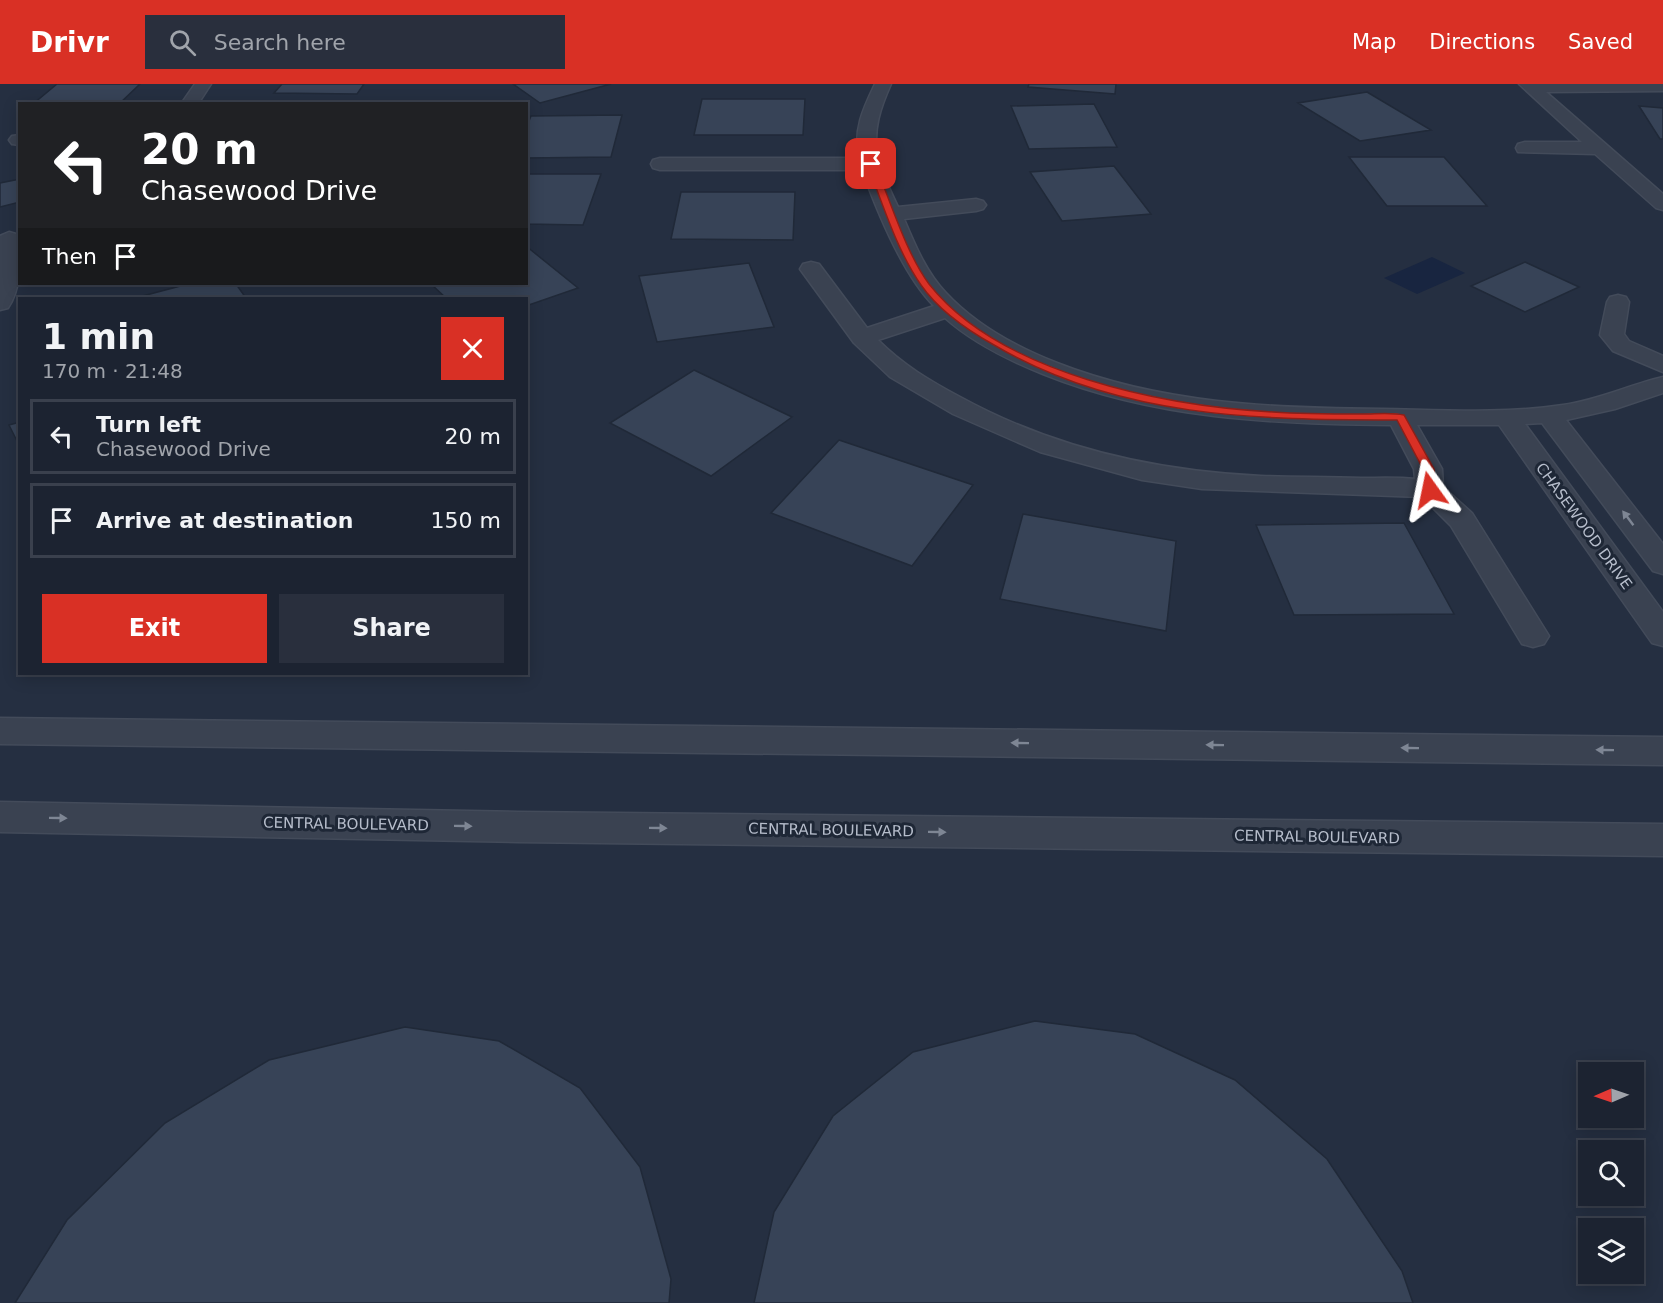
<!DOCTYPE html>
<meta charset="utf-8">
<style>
body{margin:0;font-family:"DejaVu Sans",sans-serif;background:#292f3d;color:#f1f3f6;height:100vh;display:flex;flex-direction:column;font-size:22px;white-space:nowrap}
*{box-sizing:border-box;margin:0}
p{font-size:20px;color:#a0a4ab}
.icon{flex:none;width:33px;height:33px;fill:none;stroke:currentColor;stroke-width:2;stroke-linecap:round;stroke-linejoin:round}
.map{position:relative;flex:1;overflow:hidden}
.drawer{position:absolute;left:18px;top:213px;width:510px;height:378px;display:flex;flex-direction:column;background:#1c2331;border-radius:0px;box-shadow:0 3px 15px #0003,0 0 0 2px #3a404d}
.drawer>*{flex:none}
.banner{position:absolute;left:18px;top:18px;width:510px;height:183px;border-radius:0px;box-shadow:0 3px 15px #0003,0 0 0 2px #3a404d;background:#202124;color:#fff;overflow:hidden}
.needle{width:39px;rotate:268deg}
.buttons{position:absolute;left:1578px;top:978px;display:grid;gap:12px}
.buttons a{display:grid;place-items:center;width:66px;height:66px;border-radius:0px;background:#1c2331;box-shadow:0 3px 15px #0003,0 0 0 2px #3a404d;font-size:30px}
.pin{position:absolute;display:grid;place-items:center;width:51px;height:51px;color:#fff;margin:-26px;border-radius:12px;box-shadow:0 3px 9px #0006}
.me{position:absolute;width:66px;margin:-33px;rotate:348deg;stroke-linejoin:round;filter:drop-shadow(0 0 4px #0008)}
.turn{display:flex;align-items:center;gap:21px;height:126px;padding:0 24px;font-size:27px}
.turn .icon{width:78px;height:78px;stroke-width:2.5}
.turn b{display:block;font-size:42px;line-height:51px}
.then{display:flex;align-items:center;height:57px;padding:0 24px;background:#0003;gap:12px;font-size:22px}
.round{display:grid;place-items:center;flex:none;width:63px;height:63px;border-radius:0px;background:#292f3d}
.overview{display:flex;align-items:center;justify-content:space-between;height:102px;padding:0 24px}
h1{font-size:36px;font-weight:700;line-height:45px}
.primary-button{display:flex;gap:12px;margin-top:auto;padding:12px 24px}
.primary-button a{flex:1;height:69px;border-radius:0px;background:#d93025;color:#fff;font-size:24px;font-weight:700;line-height:69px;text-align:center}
.primary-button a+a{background:#292f3d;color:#f1f3f6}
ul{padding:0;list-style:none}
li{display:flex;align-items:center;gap:18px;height:75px;margin:0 12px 9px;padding:0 12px;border:3px solid #3a404d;border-radius:0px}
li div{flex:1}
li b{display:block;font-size:22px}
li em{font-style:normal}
header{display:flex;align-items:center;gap:36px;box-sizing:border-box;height:84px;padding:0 30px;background:#d93025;color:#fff}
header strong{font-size:28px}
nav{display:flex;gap:33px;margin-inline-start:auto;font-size:21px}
.search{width:420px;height:54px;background:#292f3d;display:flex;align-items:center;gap:15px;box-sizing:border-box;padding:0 21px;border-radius:0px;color:#a0a4ab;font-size:22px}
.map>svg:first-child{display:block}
.water{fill:#182540}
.building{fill:#374357;stroke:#202938;stroke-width:1.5}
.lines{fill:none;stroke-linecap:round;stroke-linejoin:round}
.minor-casing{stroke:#434b5a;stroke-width:3}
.minor{fill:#3a4251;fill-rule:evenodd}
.oneway{fill:#7e8694}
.route{fill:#d93025;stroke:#8d1f18;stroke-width:1.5}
.labels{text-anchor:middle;stroke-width:6;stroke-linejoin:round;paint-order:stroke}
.street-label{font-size:15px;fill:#b6bdcb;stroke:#1e2736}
</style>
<header>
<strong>Drivr</strong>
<div class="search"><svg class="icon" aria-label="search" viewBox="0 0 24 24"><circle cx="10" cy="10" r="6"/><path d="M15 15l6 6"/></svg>Search here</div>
<nav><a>Map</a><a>Directions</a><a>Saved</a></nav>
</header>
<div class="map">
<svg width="1663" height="1219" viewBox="0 0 1663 1219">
<rect width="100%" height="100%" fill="#252f41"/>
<path class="water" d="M1432,173L1465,189L1417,210L1384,194Z"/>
<path class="building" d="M57,0H140L119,20H33Z
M282,0H364L357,10L274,9Z
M513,0H611L540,19Z
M1029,0H1116L1115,10L1028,3Z
M1367,8L1431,46L1360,57L1298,19Z
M702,15H805L803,51H694Z
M1094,20L1117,63L1029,65L1011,22Z
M1639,22L1663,24V55H1660Z
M622,31L611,73L526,74V44L531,32Z
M1349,73H1444L1487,122H1387Z
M1114,82L1151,130L1062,137L1030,88Z
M526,90H601L583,141L526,140Z
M20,95V118L0,123V99Z
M681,108H795L793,156L671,155Z
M526,162L578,204L526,222V214H446L431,200H526Z
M1525,178L1579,203L1525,228L1471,202Z
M749,179L774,243L657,258L639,192Z
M188,200H236L246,214H135Z
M694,286L792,333L711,392L610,339Z
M20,338V363L9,341Z
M839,356L973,401L912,482L771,429Z
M1023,430L1176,457L1166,547L1000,515Z
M1404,439L1454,530L1294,531L1256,441Z
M1035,937L1135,950L1235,996L1327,1075L1402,1187L1413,1219H754L774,1128L833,1032L913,968Z
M405,943L499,957L580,1004L640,1083L671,1195L669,1219H15L67,1136L165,1039L269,976Z"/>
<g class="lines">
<g class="minor-casing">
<path id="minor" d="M195,0H211L198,20H181Z
M875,0H891C867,53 874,72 898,123L976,115L983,117L986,121L983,125L976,127L904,135C915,161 926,188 946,209C976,241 1016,263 1057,279C1162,320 1270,324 1382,325C1442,326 1504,330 1563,321C1598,316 1629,301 1663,293V309L1615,325L1566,336L1663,460V490L1653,487L1542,339L1525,340L1663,528V562L1652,559L1499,341H1417L1442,385L1443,403L1472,429L1549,552L1544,560L1533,563L1522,560L1451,442L1422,413L1202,405L1142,396L1040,368L953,330L890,293L854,259L800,185L803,180L811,178L819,180L867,244L934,222C903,191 877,127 862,86H660L653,84L651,80L653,76L660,74H859C853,46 863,25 875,0ZM945,234C973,259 1008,276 1043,290C1155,335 1272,340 1391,341L1414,385L1415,395C1398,393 1379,394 1361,394C1327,393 1294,393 1261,392C1155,387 1053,364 960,313C930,297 903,281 878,256Z
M1519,0H1663V7L1546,8L1663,110V126L1656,124L1595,70L1518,68L1516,64L1518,60L1525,58H1582Z
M20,51V61L12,60L9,56L12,52Z
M9,148L16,150L19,154C20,177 22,203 8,224L0,226V152Z
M1618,211L1626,213L1629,218L1624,250L1629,257L1663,272V288L1613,267L1600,251L1607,218L1610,213Z
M0,634L1663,653V681L0,660Z
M0,718L518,728L1663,740V772L518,758L0,748Z"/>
</g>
<use href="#minor" class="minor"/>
</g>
<defs><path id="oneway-solid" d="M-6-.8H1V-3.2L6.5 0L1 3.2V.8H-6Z" transform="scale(1.5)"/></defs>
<g class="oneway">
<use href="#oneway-solid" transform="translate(1628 434) rotate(-127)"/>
<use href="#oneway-solid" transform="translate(1020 659) rotate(-179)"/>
<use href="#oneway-solid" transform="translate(1215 661) rotate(-179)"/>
<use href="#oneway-solid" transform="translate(1410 664) rotate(-179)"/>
<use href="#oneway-solid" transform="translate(1605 666) rotate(-179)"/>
<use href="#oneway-solid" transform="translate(58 734) rotate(1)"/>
<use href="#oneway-solid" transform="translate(463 742) rotate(1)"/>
<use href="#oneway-solid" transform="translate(658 744) rotate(1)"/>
<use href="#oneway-solid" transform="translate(937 748) rotate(1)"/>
</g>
<path class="route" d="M871,78L875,80C890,116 906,169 929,200C1000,290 1165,322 1273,328C1303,330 1333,330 1363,330C1376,330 1391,328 1404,331L1434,385L1436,406L1430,410L1425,406L1423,385L1397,336C1257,336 1118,334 994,261C967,246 939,227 921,201C896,165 883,120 867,80Z"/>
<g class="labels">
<g class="street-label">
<text transform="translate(1584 442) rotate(54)" y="5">CHASEWOOD DRIVE</text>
<text transform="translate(346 740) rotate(1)" y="5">CENTRAL BOULEVARD</text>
<text transform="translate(831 746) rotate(1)" y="5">CENTRAL BOULEVARD</text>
<text transform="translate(1317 753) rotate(1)" y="5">CENTRAL BOULEVARD</text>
</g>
</g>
</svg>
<div class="buttons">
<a><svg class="needle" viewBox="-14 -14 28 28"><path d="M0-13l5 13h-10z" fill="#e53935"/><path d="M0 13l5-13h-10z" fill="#a0a4ab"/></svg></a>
<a><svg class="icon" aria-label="search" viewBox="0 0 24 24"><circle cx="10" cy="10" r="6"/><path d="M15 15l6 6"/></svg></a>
<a><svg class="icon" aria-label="layers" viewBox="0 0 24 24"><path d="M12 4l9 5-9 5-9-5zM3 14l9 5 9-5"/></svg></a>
</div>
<div class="pin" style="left:871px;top:80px;background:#d93025"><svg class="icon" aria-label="arrive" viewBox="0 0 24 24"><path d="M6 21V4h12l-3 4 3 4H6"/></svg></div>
<svg class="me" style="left:1430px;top:406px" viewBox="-20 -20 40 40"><path d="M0-17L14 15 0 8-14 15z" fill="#d93025" stroke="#fff" stroke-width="4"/></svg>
<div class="banner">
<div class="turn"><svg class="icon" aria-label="left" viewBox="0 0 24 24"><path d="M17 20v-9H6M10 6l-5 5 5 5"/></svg><div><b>20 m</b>Chasewood Drive</div></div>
<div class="then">Then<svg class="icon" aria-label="arrive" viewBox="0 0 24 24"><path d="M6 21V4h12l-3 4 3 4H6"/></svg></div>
</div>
<section class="drawer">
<div class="overview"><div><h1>1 min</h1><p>170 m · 21:48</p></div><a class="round" style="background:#d93025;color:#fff"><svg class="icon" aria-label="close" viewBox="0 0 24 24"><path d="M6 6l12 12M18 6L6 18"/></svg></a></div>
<ul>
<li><svg class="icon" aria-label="left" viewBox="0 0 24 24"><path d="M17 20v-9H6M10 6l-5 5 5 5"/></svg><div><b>Turn left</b><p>Chasewood Drive</p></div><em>20 m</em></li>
<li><svg class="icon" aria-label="arrive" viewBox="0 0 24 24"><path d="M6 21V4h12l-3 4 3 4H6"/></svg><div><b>Arrive at destination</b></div><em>150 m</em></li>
</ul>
<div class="primary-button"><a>Exit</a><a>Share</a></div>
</section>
</div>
